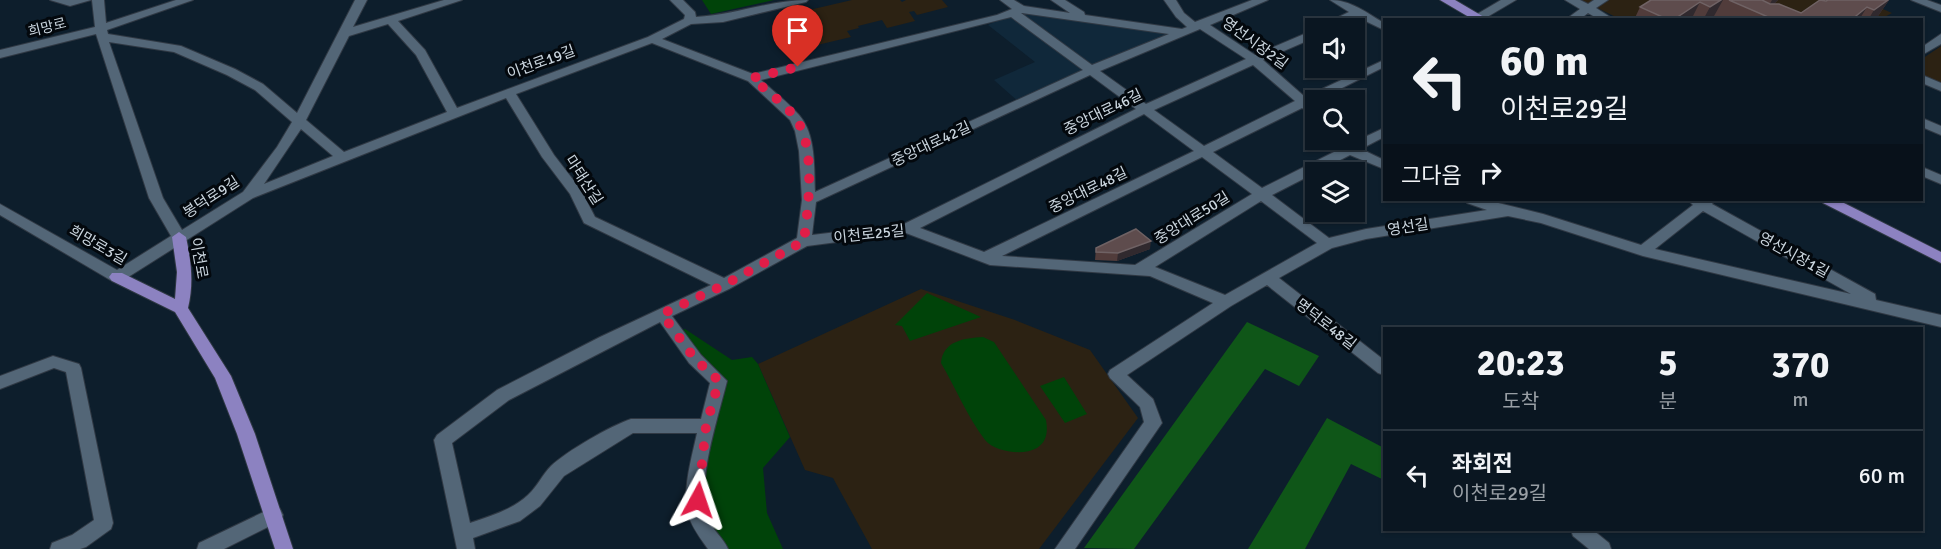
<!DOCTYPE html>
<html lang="ko">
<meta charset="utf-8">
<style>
body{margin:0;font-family:Signika,"Noto Sans KR",sans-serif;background:#18232e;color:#f1f3f6;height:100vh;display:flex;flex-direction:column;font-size:22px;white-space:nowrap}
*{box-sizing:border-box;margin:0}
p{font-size:20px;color:#999fa5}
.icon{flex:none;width:33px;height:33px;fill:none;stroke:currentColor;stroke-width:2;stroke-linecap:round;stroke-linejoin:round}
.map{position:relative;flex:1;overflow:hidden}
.panel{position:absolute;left:1383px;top:327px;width:540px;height:204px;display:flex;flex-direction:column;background:#0a1621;border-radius:0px;box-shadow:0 2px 4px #0004,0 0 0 2px #2a353f}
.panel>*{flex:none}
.guide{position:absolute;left:1383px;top:18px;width:540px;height:183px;border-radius:0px;box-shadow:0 2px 4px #0004,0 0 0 2px #2a353f;background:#0a1621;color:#f1f3f6;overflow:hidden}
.buttons{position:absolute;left:1305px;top:18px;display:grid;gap:12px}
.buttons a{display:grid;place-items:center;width:60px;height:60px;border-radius:0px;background:#0a1621;box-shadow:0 2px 4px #0004,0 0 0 2px #2a353f;font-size:30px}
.pin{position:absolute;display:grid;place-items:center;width:51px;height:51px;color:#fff;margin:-62px -26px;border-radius:50% 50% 50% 0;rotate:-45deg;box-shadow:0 0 6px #0007}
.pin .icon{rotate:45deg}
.me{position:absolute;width:66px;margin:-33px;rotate:5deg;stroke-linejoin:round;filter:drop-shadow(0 0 4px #0008)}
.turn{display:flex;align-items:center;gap:21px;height:126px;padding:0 18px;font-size:27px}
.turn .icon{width:78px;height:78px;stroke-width:2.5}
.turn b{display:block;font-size:42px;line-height:51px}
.then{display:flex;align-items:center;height:57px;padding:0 18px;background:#0003;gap:12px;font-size:22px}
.eta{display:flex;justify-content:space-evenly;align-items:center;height:102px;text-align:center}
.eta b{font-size:36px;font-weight:800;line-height:42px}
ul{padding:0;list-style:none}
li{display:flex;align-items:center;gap:18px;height:90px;padding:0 18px;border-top:2px solid #2a353f}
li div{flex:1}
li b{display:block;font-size:22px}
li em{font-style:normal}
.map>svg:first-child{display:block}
.built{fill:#10283a}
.education{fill:#2c2213}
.green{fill:#004309}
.forest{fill:#0f5618}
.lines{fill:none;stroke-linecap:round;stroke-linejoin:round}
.minor-casing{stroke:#303944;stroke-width:2}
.major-casing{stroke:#303944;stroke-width:2}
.minor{fill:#536677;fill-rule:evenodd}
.major{fill:#8c82c1;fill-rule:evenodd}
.wall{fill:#513c3b}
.shaded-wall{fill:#30292e}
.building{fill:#5e4c4d;stroke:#6f6264;stroke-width:1.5}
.route{stroke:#e11d48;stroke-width:10;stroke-dasharray:0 18}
.labels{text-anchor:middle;stroke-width:6;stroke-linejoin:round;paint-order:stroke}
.far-street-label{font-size:14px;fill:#cad5de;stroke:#03080d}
.street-label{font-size:15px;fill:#cad5de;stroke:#03080d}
</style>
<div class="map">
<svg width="1941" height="549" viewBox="0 0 1941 549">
<rect width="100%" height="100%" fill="#0d1e2c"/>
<path class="built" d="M1021,9L1183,32L1020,103L994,80L1035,62L988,25Z"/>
<path class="education" d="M852,0H900L902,2L906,0H942L948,7L917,15L914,11L909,12L915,21L887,28L882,20L858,26L859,28L847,31L851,37L813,46L792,14Z
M1581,0H1862L1892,13L1879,20H1709L1694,13L1685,19L1622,20Z
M1941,46V84L1922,75V59Z
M921,289L1015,320L1090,350L1138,418L1039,549H872L833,478L805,470L758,364Z"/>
<path class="green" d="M702,0H774L711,14Z
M927,293L981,317L910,341L902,326L895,325Z
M685,329L732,360L752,357L758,364L790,437L763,468L767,513L783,549H719L697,515L719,381L676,333Z
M983,337L994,342L1046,420C1048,431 1047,442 1037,448C1023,456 995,452 985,440C968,418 955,387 941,363C943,341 964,338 983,337Z
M1064,377L1087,414L1065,423L1040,386Z"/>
<path class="forest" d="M1247,322L1319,356L1299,386L1265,369L1134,549L1084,548Z
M1327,418L1384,448V480L1351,464L1305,549H1248Z"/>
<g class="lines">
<g class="minor-casing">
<path id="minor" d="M50,0H91L70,6Z
M92,0H104L106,23L176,0H193L107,30L108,34L181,46L235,69L263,84L297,113L355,0H367L353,27L444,0H462L398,21L425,50L457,108L648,37L684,19L685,15L670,0H683L695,12L696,17C734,15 770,0 808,0L806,2L723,22L691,24L662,39L753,74L997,15L1012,9L1000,0H1014L1024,6L1070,13L1051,0H1065L1084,12L1085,15L1182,29L1187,27L1176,17L1164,0H1176L1184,13L1195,22L1252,0H1268L1210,25L1255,55L1316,29V37L1263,60L1305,97L1384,60V67L1312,103L1316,106V117L1302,108L1213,152L1262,188L1342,148L1335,140H1348L1352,143L1384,128V137L1361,149L1384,160V169L1350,155L1272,195L1329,238L1366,229L1487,210L1467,203L1465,200H1486L1543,214L1641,245L1693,205L1688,200H1715L1712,204L1875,294L1876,300L1941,315V327L1643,256L1541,223L1508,216L1366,239L1332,248L1279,278L1384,360V375L1378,373L1267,285L1231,306L1127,375L1153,399L1162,423L1075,549H1055L1144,422L1140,407L1110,378L1108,374L1110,370L1213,303L1150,276L990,265L906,233L807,246L729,289L672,316L701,355L727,381C718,418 698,476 706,514C709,527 723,537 728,549H708C701,539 693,529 689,517C681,492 692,457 697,433H633L564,476L540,506L520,521L473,538L475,549H457L434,440L437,435L497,390L600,337L711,285L584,223L570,194L542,157L506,98L253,198L122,281H112L0,215V204L117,270L171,236L149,198L96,34L0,58V50L95,27ZM1021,13H1022L1169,34L1092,65ZM1011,17L1083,70L815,192C814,167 816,134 799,115C788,102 773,91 761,80ZM388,24L416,55L447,112L344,152L306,120L349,36ZM1200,29L1246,59L1146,104L1100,71ZM109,42L174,52L227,75L255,90L292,122L277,147L243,192L182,230L163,198ZM652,43L748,81L790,120L795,131L799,151L802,200L797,238L724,278L595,217L581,190L554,155L516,94ZM1253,65L1295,101L1204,146L1154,110ZM1090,75L1136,109L904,224L812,235L816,202ZM1144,114L1194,151L984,252L920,228ZM301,129L333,156L264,184ZM1202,157L1252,194L1135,265L1002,256ZM1261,201L1317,243L1225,295L1155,267ZM1703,211L1851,294L1655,249ZM660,322L689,363L710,383L701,419H631C610,426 567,451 551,466C542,475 537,487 528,495C512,510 490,516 470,523L452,443L509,400Z
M1330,0C1351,0 1367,13 1384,23V30L1357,17L1332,28H1319L1320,26L1349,12Z
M1501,0H1516L1482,20H1467Z
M1565,0H1580L1588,4L1594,0H1608L1596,8L1615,20H1600L1588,13L1579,20H1565L1580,9Z
M1911,0H1927L1941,5V12Z
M1941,34V44L1922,55V47Z
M1922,75L1941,83V91L1922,83Z
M1922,118L1941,126V135L1922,127Z
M1922,167L1941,175V184L1922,176Z
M53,356L79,364L81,368L113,523L111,529L86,547L80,549H50L52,543L72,535L94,520L66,372L54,368L0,389V376Z
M274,507L280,509L283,515L280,521L224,549H197L199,543Z
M1571,530H1593L1609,543L1611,549H1589L1573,536Z"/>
</g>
<g class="major-casing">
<path id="major" d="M1440,0H1455L1489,20H1474Z
M1821,200H1838L1941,252V263L1823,203Z
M179,232L186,237C191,261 194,283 188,308L231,376L255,434L293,549H275L237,434L215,378L175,312L112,281L109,277L112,273H122L175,299L177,272L172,237Z"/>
</g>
<use href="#minor" class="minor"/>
<use href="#major" class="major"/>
</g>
<path class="wall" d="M1651,0H1778L1774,4L1801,13L1828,0H1889L1878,16L1874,20H1721L1714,16L1709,20H1634L1640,7Z
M1096,248L1150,249L1117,261L1095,260Z"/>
<path class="shaded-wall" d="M1721,0H1723L1714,16L1709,20H1703L1710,7Z
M1772,0H1778L1765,13Z
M1888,0H1889L1878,16L1874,20H1868L1874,10Z
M1700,2L1691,20H1673Z
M1867,7L1859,20H1851Z
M1151,241L1150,249L1117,261L1118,253Z"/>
<path class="building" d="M1651,0H1721L1710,7L1700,2L1673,20H1669L1640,7Z
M1729,0H1762L1770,4H1779L1801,13L1820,0L1826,1L1828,0H1888L1874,10L1867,7L1851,20H1775Z
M1136,229L1151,241L1118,253L1096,252V248Z"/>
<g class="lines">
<path class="route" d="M698,500L706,426L719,381L695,359L662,314L724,285L804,241C808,207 816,151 797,120C787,105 766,91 752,78L798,67"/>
</g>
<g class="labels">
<g class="far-street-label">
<text transform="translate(47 27) rotate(-14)" y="5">희망로</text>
</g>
<g class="street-label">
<text transform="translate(1255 43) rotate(36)" y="5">영선시장2길</text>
<text transform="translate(541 62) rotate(-20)" y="5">이천로19길</text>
<text transform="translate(1103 112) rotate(-26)" y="5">중앙대로46길</text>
<text transform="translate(931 144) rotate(-25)" y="5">중앙대로42길</text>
<text transform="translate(584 180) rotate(57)" y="5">마태산길</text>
<text transform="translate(1088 190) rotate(-26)" y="5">중앙대로48길</text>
<text transform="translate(211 197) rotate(-33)" y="5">봉덕로9길</text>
<text transform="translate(1192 218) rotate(-32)" y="5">중앙대로50길</text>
<text transform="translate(1408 227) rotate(-9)" y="5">영선길</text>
<text transform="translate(869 234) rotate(-6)" y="5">이천로25길</text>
<text transform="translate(98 245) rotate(30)" y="5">희망로3길</text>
<text transform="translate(1794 255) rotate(29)" y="5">영선시장1길</text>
<text transform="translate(199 258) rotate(80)" y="5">이천로</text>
<text transform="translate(1326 324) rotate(38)" y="5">명덕로48길</text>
</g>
</g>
</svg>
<div class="buttons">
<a><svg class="icon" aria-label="sound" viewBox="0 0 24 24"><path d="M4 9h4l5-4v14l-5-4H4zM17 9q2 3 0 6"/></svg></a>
<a><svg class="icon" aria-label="search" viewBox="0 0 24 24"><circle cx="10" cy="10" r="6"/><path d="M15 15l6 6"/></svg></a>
<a><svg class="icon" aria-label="layers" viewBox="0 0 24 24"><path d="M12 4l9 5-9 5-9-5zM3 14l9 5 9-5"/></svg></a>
</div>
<div class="pin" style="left:798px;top:67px;background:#d93025"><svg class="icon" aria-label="arrive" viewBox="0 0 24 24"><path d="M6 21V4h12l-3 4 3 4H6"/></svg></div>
<svg class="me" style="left:698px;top:500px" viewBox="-20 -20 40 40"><path d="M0-17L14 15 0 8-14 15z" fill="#e11d48" stroke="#fff" stroke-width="4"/></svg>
<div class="guide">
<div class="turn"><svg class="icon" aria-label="left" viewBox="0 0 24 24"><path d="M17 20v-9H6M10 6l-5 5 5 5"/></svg><div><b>60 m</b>이천로29길</div></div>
<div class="then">그다음<svg class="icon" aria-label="right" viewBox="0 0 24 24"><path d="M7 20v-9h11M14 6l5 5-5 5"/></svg></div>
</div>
<section class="panel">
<div class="eta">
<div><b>20:23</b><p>도착</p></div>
<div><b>5</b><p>분</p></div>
<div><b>370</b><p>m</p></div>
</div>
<ul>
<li><svg class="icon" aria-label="left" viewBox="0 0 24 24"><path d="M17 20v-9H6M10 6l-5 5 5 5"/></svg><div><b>좌회전</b><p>이천로29길</p></div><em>60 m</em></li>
</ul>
</section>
</div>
